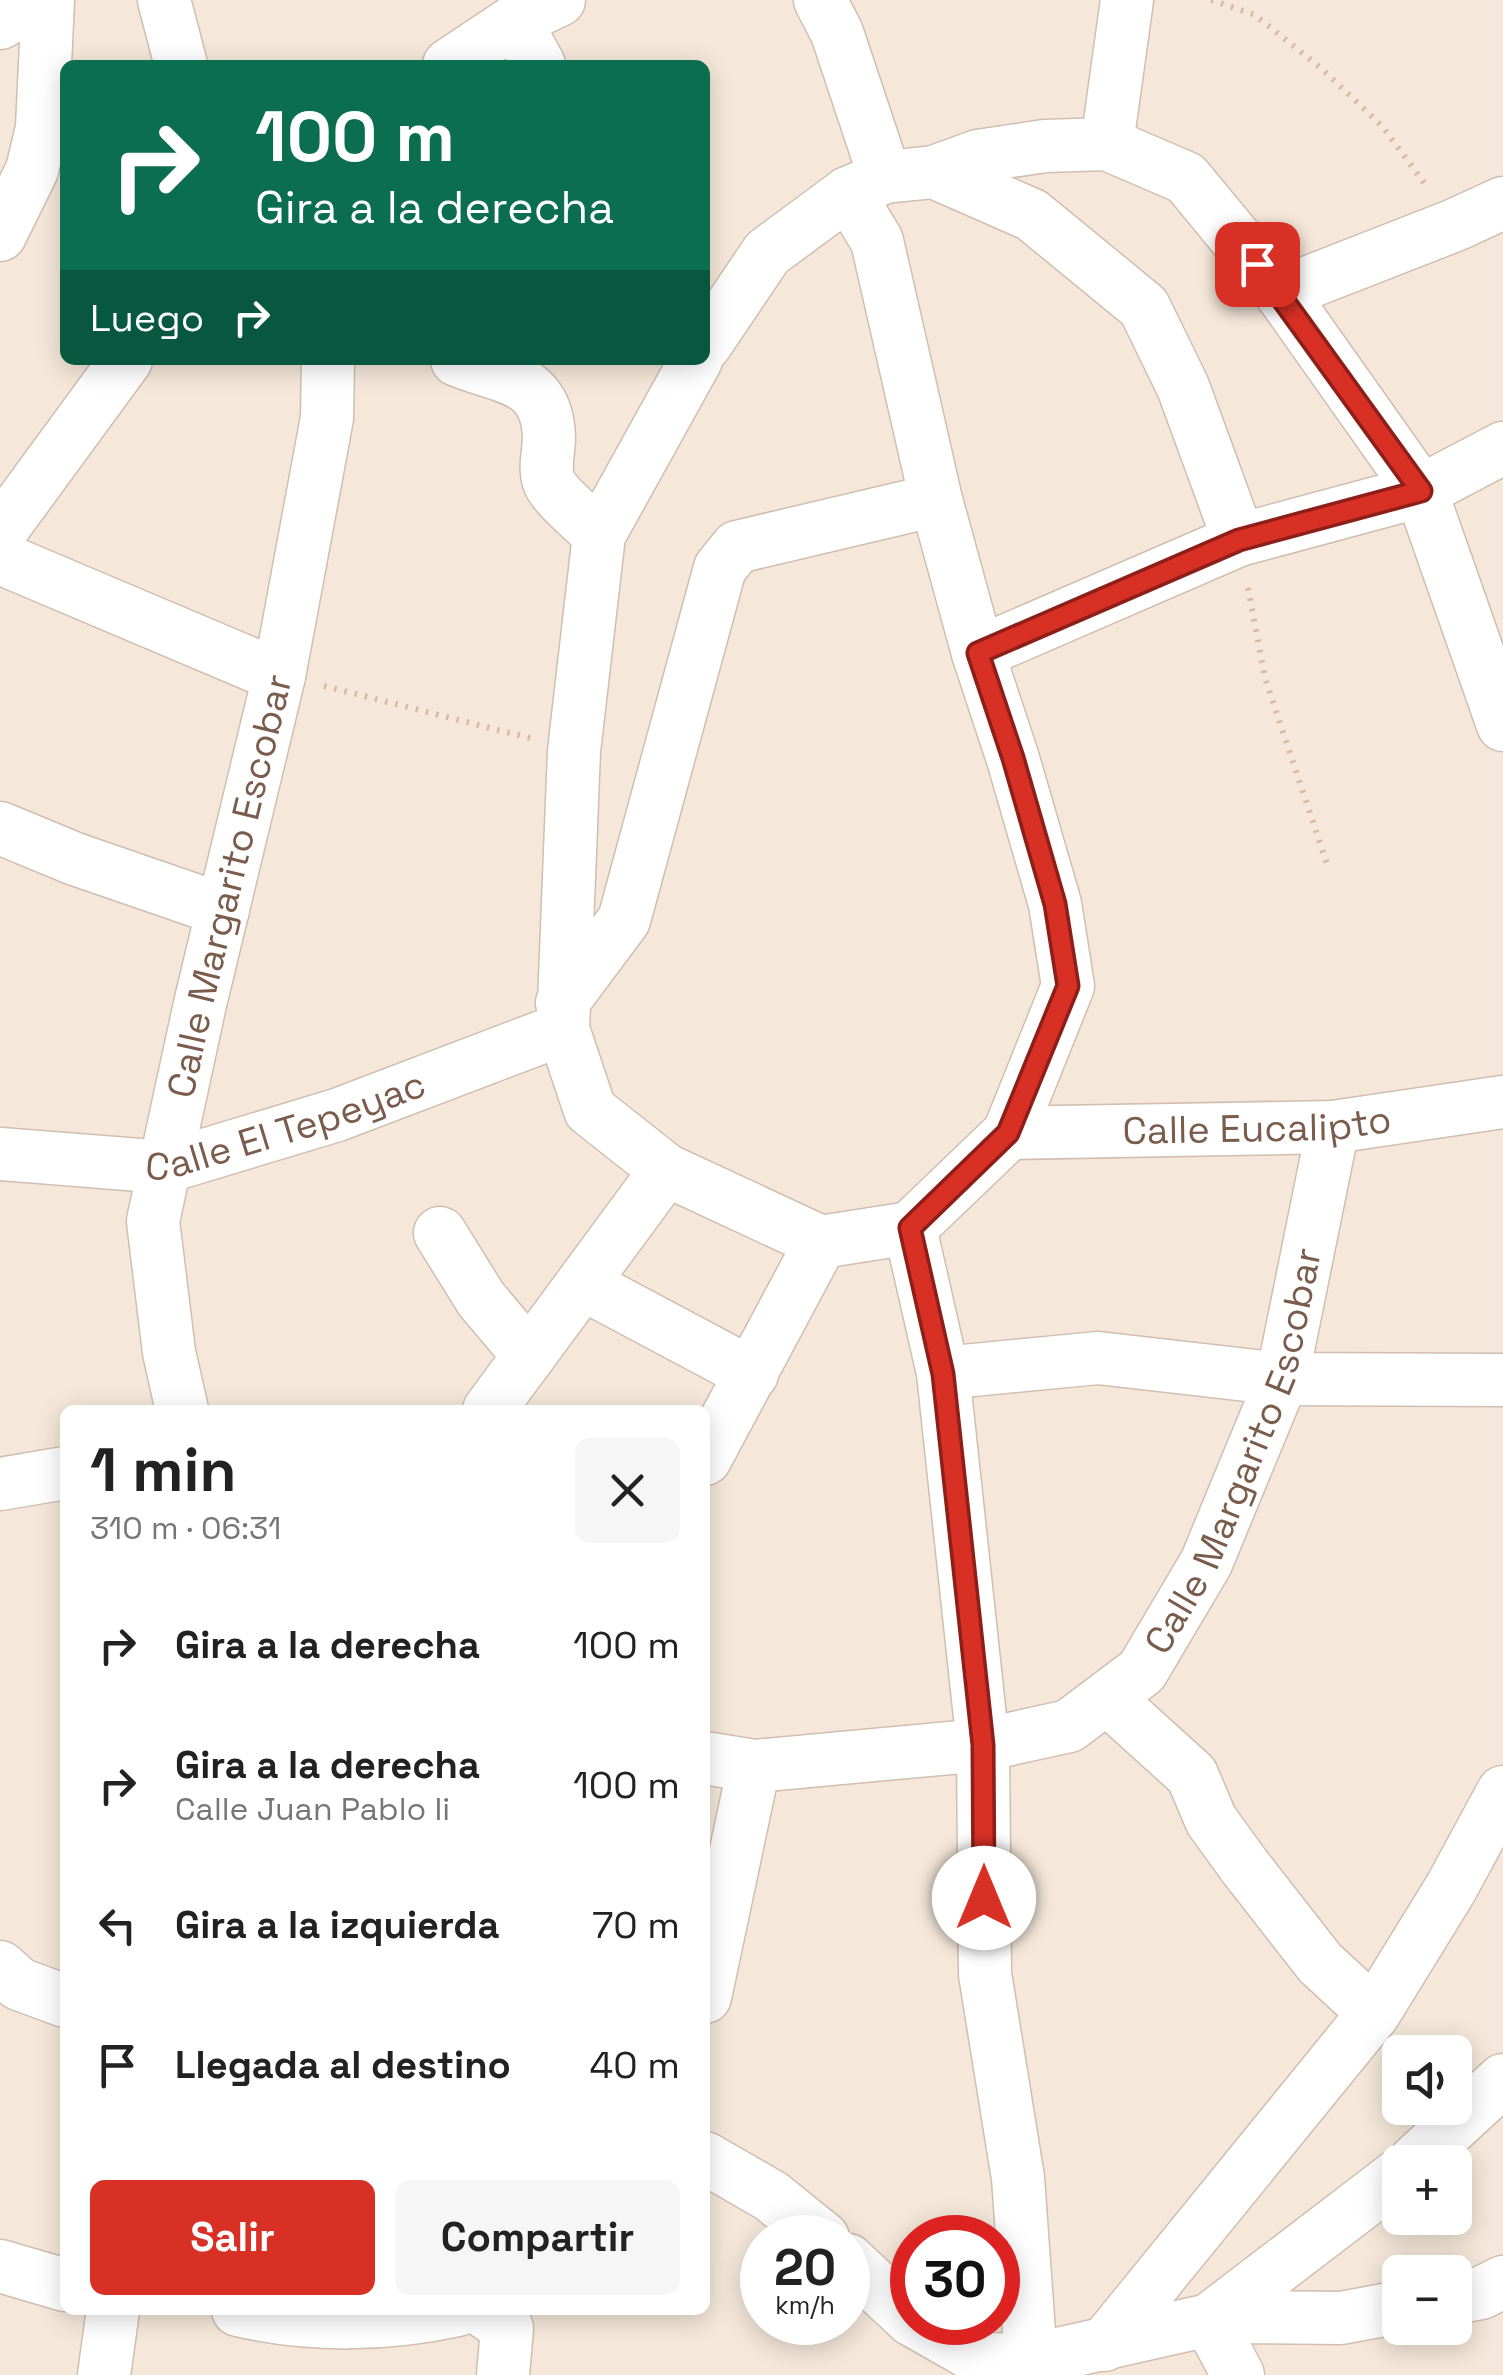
<!DOCTYPE html>
<html lang="es">
<meta charset="utf-8">
<style>
body{margin:0;font-family:"Space Grotesk",sans-serif;background:#f6f6f6;color:#222;height:100vh;display:flex;flex-direction:column;font-size:38px;white-space:nowrap}
*{box-sizing:border-box;margin:0}
p{font-size:32px;color:#767676}
.icon{flex:none;width:55px;height:55px;fill:none;stroke:currentColor;stroke-width:2;stroke-linecap:round;stroke-linejoin:round}
.map{position:relative;flex:1;overflow:hidden}
.details{position:absolute;left:60px;top:1405px;width:650px;height:910px;display:flex;flex-direction:column;background:#fff;border-radius:15px;box-shadow:0 5px 25px #0003}
.details>*{flex:none}
.guide{position:absolute;left:60px;top:60px;width:650px;height:305px;border-radius:15px;box-shadow:0 5px 25px #0003;background:#0b6e4f;color:#fff;overflow:hidden}
.fabs{position:absolute;left:1382px;top:2035px;display:grid;gap:20px}
.fabs a{display:grid;place-items:center;width:90px;height:90px;border-radius:15px;background:#fff;box-shadow:0 5px 25px #0003;font-size:50px}
.speed{position:absolute;left:740px;top:2215px;display:flex;gap:20px;font-size:50px;font-weight:700;text-align:center}
.speed>*{display:grid;place-content:center;width:130px;height:130px;border-radius:50%;background:#fff;box-shadow:0 5px 25px #0003;line-height:1}
.speed small{font-size:25px;font-weight:400}
.speed .limit{border:15px solid #d22;background:#fff;color:#111}
.pin{position:absolute;display:grid;place-items:center;width:85px;height:85px;color:#fff;margin:-42px;border-radius:20px;box-shadow:0 5px 15px #0006}
.me{position:absolute;width:110px;margin:-55px;rotate:0deg;stroke-linejoin:round;filter:drop-shadow(0 0 8px #0008)}
.turn{display:flex;align-items:center;gap:35px;height:210px;padding:0 30px;font-size:45px}
.turn .icon{width:130px;height:130px;stroke-width:2.5}
.turn b{display:block;font-size:70px;line-height:85px}
.then{display:flex;align-items:center;height:95px;padding:0 30px;background:#0003;gap:20px;font-size:38px}
.round{display:grid;place-items:center;flex:none;width:105px;height:105px;border-radius:15px;background:#f6f6f6}
.head{display:flex;align-items:center;justify-content:space-between;height:170px;padding:0 30px}
h1{font-size:60px;font-weight:600;line-height:75px}
.cta{display:flex;gap:20px;margin-top:auto;padding:20px 30px}
.cta a{flex:1;height:115px;border-radius:15px;background:#d93025;color:#fff;font-size:40px;font-weight:600;line-height:115px;text-align:center}
.cta a+a{background:#f6f6f6;color:#222}
ul{padding:0;list-style:none}
li{display:flex;align-items:center;gap:30px;height:140px;padding:0 30px}
li div{flex:1}
li b{display:block;font-size:38px}
li em{font-style:normal}
.map>svg:first-child{display:block}
.residential{fill:#f5e8da;fill-rule:evenodd}
.lines{fill:none;stroke-linecap:round;stroke-linejoin:round}
.minor-casing{stroke:#d1beb0;stroke-width:55}
.path{stroke:#d9b8a5;stroke-width:6;stroke-dasharray:2.5 8;stroke-linecap:butt}
.minor{stroke:#fff;stroke-width:52}
.route-casing{stroke:#8d1f18;stroke-width:25}
.route{stroke:#d93025;stroke-width:18}
.labels{text-anchor:middle;stroke-width:8;stroke-linejoin:round;paint-order:stroke}
.street-label{font-size:38px;fill:#7a5c4d;stroke:#fffaf3}
</style>
<div class="map">
<svg width="1503" height="2375" viewBox="0 0 1503 2375">
<rect width="100%" height="100%" fill="#fdf6ec"/>
<path class="residential" d="M0,0H1503V2375H0ZM65,65H705V360H65ZM65,1410H705V2310H65ZM1400,2052H1455V2108H1400ZM1400,2162H1455V2218H1400ZM762,2238H848V2322H762ZM912,2238H998V2322H912ZM1400,2272H1455V2328H1400Z"/>
<g class="lines">
<g class="minor-casing">
<g id="minor">
<path d="M164,0L181,65"/>
<path d="M820,0L837,33L885,177"/>
<path d="M515,21L539,65"/>
<path d="M0,23L39,0"/>
<path d="M449,65L515,21L559,0"/>
<path d="M1107,144L1127,0"/>
<path d="M934,172L1032,215L1144,307L1183,387L1239,540"/>
<path d="M0,235L32,170L42,128L48,0"/>
<path d="M1281,293L1455,225L1503,203"/>
<path d="M705,345L767,253L848,193L885,177L934,172L978,156L1045,146L1107,144L1186,178L1281,293L1421,491L1503,725"/>
<path d="M457,360C503,379 547,376 549,437C549,453 543,469 550,484C557,498 587,522 599,535"/>
<path d="M696,360L599,535L574,751L563,1029L590,1110L666,1170L821,1242L910,1228L1009,1133L1068,986L1055,904L1013,759L978,653L936,500L877,241L848,193"/>
<path d="M0,532L126,360"/>
<path d="M0,558L279,676"/>
<path d="M978,653L1239,540L1421,491L1503,448"/>
<path d="M0,828L75,859L223,910"/>
<path d="M562,1003L624,920L720,568L737,547L936,500"/>
<path id="s1" d="M1009,1133L1333,1127L1503,1102"/>
<path id="s2" d="M0,1154L165,1167L337,1115L563,1029"/>
<path d="M910,1228L943,1373L983,1745L985,1974L1018,2178L1031,2360"/>
<path d="M440,1233L481,1299L529,1356"/>
<path d="M583,1284L752,1374"/>
<path d="M943,1373L1098,1358L1282,1379L1503,1380"/>
<path id="s3" d="M182,1410L169,1352L153,1221L200,1004L279,676L327,418L328,360"/>
<path d="M489,1410L666,1170"/>
<path d="M705,1459L821,1242"/>
<path d="M0,1484L65,1473"/>
<path d="M1107,1698L1192,1775L1211,1820L1245,1867L1320,1963L1374,2013"/>
<path id="s4" d="M705,1758L754,1766L983,1745L1069,1726L1142,1671L1206,1563L1282,1379L1333,1127"/>
<path d="M0,1967L19,1984L65,2001"/>
<path d="M705,1997L754,1766"/>
<path d="M705,2158L771,2196L823,2238"/>
<path d="M1414,2162L1503,2080"/>
<path d="M848,2260L912,2320"/>
<path d="M0,2266L65,2285"/>
<path d="M1455,2298L1481,2293L1503,2282"/>
<path d="M238,2310C309,2327 387,2326 458,2310"/>
<path d="M482,2310L507,2328L503,2375"/>
<path d="M1209,2320L1400,2174"/>
<path d="M1209,2320L1238,2375"/>
<path d="M916,2322L981,2359L1031,2360L1209,2320L1234,2317L1341,2318L1400,2307"/>
<path d="M1104,2345L1374,2013L1451,1888L1503,1792"/>
<path d="M104,2375L113,2310"/>
</g>
</g>
<path class="path" d="M1211,0L1255,15L1322,69L1382,126L1428,188
M1248,588L1265,678L1329,870
M324,686L530,738"/>
<use href="#minor" class="minor"/>
</g>
<g class="lines">
<g class="route-casing">
<path id="route" d="M984,1898L983,1745L943,1374L910,1228L1008,1133L1068,986L1055,904L1013,758L978,653L1239,540L1421,491L1257,264"/>
</g>
<use href="#route" class="route"/>
</g>
<g class="labels">
<g class="street-label">
<text dy="13" stroke="none"><textPath href="#s3" startOffset="535">Calle Margarito Escobar</textPath></text>
<text dy="13" stroke="none"><textPath href="#s2" startOffset="292">Calle El Tepeyac</textPath></text>
<text dy="13" stroke="none"><textPath href="#s1" startOffset="248">Calle Eucalipto</textPath></text>
<text dy="13" stroke="none"><textPath href="#s4" startOffset="700">Calle Margarito Escobar</textPath></text>
</g>
</g>
</svg>
<div class="fabs">
<a><svg class="icon" aria-label="sound" viewBox="0 0 24 24"><path d="M4 9h4l5-4v14l-5-4H4zM17 9q2 3 0 6"/></svg></a>
<a>+</a>
<a>−</a>
</div>
<div class="speed"><div>20<small>km/h</small></div><div class="limit">30</div></div>
<div class="pin" style="left:1257px;top:264px;background:#d93025"><svg class="icon" aria-label="arrive" viewBox="0 0 24 24"><path d="M6 21V4h12l-3 4 3 4H6"/></svg></div>
<svg class="me" style="left:984px;top:1898px" viewBox="-20 -20 40 40"><circle r="19" fill="#fff"/><path d="M0-13L10 11 0 6-10 11z" fill="#d93025"/></svg>
<div class="guide">
<div class="turn"><svg class="icon" aria-label="right" viewBox="0 0 24 24"><path d="M7 20v-9h11M14 6l5 5-5 5"/></svg><div><b>100 m</b>Gira a la derecha</div></div>
<div class="then">Luego<svg class="icon" aria-label="right" viewBox="0 0 24 24"><path d="M7 20v-9h11M14 6l5 5-5 5"/></svg></div>
</div>
<section class="details">
<div class="head"><div><h1>1 min</h1><p>310 m · 06:31</p></div><a class="round"><svg class="icon" aria-label="close" viewBox="0 0 24 24"><path d="M6 6l12 12M18 6L6 18"/></svg></a></div>
<ul>
<li><svg class="icon" aria-label="right" viewBox="0 0 24 24"><path d="M7 20v-9h11M14 6l5 5-5 5"/></svg><div><b>Gira a la derecha</b></div><em>100 m</em></li>
<li><svg class="icon" aria-label="right" viewBox="0 0 24 24"><path d="M7 20v-9h11M14 6l5 5-5 5"/></svg><div><b>Gira a la derecha</b><p>Calle Juan Pablo Ii</p></div><em>100 m</em></li>
<li><svg class="icon" aria-label="left" viewBox="0 0 24 24"><path d="M17 20v-9H6M10 6l-5 5 5 5"/></svg><div><b>Gira a la izquierda</b></div><em>70 m</em></li>
<li><svg class="icon" aria-label="arrive" viewBox="0 0 24 24"><path d="M6 21V4h12l-3 4 3 4H6"/></svg><div><b>Llegada al destino</b></div><em>40 m</em></li>
</ul>
<div class="cta"><a>Salir</a><a>Compartir</a></div>
</section>
</div>
